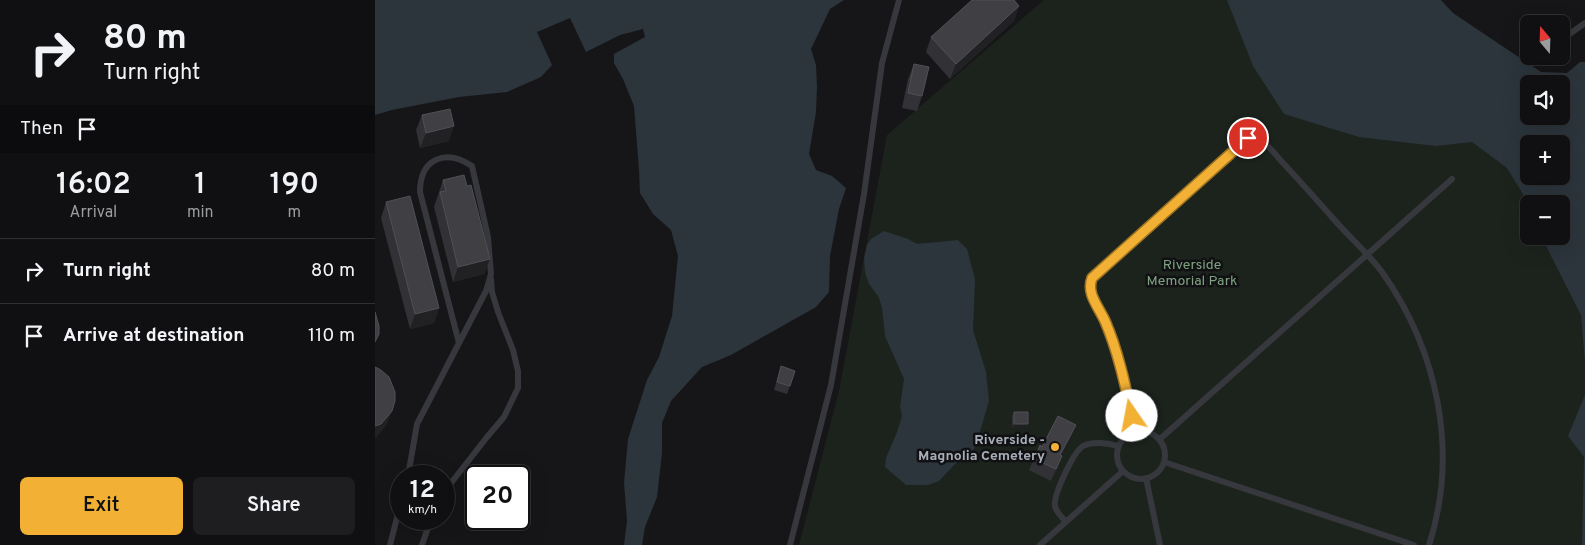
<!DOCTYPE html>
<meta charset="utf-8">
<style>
body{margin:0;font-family:Overpass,sans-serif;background:#1e1e20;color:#f1f3f6;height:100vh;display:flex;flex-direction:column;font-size:19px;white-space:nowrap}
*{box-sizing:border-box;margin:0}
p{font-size:16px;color:#9c9d9f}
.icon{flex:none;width:28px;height:28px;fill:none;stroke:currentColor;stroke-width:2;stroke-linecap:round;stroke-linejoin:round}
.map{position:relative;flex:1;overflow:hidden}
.drawer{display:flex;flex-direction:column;background:#101012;width:375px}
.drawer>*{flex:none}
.banner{background:#101012;color:#f1f3f6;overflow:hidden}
.needle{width:32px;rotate:341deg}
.tools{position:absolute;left:1145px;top:15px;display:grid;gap:10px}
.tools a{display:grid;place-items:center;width:50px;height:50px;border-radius:8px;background:#101012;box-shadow:0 5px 20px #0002,0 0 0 1px #303032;font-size:25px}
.speed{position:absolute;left:15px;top:465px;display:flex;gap:10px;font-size:25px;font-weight:700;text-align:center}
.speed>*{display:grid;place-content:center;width:65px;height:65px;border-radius:50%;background:#101012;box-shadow:0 5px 20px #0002,0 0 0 1px #303032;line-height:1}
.speed small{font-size:12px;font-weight:400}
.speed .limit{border:2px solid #111;border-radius:8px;background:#fff;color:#111}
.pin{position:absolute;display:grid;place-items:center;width:42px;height:42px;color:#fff;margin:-21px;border:2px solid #fff;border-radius:50%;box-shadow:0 1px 5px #0007}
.me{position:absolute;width:55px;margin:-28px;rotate:348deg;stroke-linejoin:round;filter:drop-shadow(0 0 4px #0008)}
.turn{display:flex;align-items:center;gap:18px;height:105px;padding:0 20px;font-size:22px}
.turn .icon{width:65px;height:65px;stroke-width:2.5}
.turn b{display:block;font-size:35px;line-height:42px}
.then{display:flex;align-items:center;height:48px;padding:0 20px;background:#0003;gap:10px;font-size:19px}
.eta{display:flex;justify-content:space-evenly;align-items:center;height:85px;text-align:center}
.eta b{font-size:30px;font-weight:600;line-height:35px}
.cta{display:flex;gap:10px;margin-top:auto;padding:10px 20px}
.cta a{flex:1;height:58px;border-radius:8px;background:#f2b134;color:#111;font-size:20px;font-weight:600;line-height:58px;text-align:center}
.cta a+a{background:#1e1e20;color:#f1f3f6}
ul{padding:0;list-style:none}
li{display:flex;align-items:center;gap:15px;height:65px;padding:0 20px;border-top:1px solid #303032}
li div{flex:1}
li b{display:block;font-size:19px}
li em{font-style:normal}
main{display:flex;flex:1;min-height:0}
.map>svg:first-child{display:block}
.green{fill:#1c231d}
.water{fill:#2c353c;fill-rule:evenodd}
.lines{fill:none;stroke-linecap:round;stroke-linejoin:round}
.service{stroke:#37383d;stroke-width:6}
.wall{fill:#323236}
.shaded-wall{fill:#212124}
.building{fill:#3f3f44;stroke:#4f5156}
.route-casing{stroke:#9d7322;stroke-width:12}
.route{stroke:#f2b134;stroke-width:9}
.poi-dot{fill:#f2b134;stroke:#111113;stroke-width:2}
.labels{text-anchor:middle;stroke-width:5;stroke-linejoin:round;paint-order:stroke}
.park-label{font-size:14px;fill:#7fa381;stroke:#111113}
.poi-label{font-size:14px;font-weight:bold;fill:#a8adb8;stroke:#111113;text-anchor:end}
</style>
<main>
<section class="drawer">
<div class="banner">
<div class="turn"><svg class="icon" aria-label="right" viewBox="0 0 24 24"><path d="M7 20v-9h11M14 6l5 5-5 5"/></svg><div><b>80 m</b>Turn right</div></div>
<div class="then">Then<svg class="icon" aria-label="arrive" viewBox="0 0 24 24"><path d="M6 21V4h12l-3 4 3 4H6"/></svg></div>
</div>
<div class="eta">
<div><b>16:02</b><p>Arrival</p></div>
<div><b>1</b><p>min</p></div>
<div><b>190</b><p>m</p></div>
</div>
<ul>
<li><svg class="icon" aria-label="right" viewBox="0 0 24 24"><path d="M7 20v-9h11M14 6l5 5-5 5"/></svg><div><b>Turn right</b></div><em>80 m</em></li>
<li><svg class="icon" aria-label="arrive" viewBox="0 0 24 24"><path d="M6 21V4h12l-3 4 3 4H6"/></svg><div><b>Arrive at destination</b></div><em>110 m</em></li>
</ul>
<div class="cta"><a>Exit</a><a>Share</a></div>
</section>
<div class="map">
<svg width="1210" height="545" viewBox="0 0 1210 545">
<rect width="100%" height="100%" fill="#161618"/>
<path class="green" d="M669,0H958L1130,134L1168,204H1154V236H1186L1210,292V545H424L464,391L512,135Z"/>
<path class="water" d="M0,0H469L455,9L436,49L441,65L442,87L441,112L434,154L441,170L457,176L471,188L464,209L455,256L454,292L441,307L356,355L327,367L296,401L287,423V453L282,497L270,527L267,545H249L252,521L249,483L253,439L272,380L284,357L297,316L303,256L296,230L278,214L265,193L264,169L259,106L248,79L239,63V54L270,37L268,29L245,35L211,52L195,18L162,32L177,65L166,77L132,92L84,97L17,110L0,115Z
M852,0H1066L1078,13L1166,72L1192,73L1205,62H1210V362L1206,315L1173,250L1167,236H1186V204H1154L1132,168L1097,142L1061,146L984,137L909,114L878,66ZM1154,84H1186V116H1154ZM1154,144H1186V176H1154Z
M509,231L533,239L542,244L583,240L592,249L600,279L598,330L611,372L614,401L607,425L599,449L580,464L564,481L553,485H531L510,467L511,458L522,432L527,416L525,407L529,379L510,336L507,307L503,296L494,284L490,272L489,258L492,245L496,239Z
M1210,395V545H1207L1209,457L1193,436Z"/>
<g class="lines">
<path class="service" d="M1186,40L1210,23
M742 455a24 24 0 1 1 48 0a24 24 0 1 1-48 0Z
M760,431C752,394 745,356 730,321C724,307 711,294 717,278L873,138L879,137L884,138C893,145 901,155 908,163C924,180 940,198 956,216C972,235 992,252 1007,272C1063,351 1084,452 1054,545
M785,439L1077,179
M789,462L1039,545
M33,476L42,424L111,291L116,274L113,237L97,166C70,148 45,159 45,192L84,343
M771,478L785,545
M69,492L112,437L129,417L143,388V371L138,350L123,312L117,292L116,279
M691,522C687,517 681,512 680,506C678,495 699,451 708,446C718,441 733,443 743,446
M15,545L26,502
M47,545L56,519
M415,545L456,385L489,194L507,63L524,0
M665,545L748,471"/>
</g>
<path class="wall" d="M644,6L639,21L575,79L551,52L556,37Z
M539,64L547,96L542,111L527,108L533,79Z
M47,115L74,141L45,148L41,130Z
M68,180L92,186L115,259L109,274L78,282L59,207Z
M11,202L64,308L59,323L35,329L6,218Z
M406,366L420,371L412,394L399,390Z
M639,412L653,424L651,428H637V416Z
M696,436L686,456L683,468L676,481L654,470L659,459L667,447Z"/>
<path class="shaded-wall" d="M644,6L639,21L575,79L581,64Z
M79,126L74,141L45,148L51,133Z
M115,259L109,274L78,282L83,267Z
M64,308L59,323L35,329L40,314Z
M17,411L11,426L0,439V426Z
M639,424H653L651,428H637Z
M701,425L696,436L681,467L685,455Z
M687,456L683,468L676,481L681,469Z"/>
<path class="building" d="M597,0H639L644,6L581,64L556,37Z
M539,64L554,67L547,96L533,93Z
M75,109L79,126L51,133L47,115Z
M89,175L92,186L96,185L115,259L83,267L65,192L71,191L68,180Z
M35,196L64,308L40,314L11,202Z
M0,312L4,326V334L0,342Z
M406,366L420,371L415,386L402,382Z
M0,367L6,370L14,377L20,392V401L17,411L6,424L0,426Z
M639,412H653V424H639Z
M683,416L701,425L685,455L687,456L681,469L659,459L665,445L667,447Z"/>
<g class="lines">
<g class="route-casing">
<path id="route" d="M757,416C750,384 743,351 730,321C724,307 711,294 717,278L873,138"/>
</g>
<use href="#route" class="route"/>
</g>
<circle class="poi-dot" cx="680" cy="447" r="5"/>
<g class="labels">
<g class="park-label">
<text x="817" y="269">Riverside<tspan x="817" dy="16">Memorial Park</tspan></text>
</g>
<g class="poi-label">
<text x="670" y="444">Riverside -<tspan x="670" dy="16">Magnolia Cemetery</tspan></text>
</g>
</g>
</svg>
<div class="tools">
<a><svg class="needle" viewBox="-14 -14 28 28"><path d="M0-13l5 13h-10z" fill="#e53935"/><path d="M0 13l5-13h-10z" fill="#9c9d9f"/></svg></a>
<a><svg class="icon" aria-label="sound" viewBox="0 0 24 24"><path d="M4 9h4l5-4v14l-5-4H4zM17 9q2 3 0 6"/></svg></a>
<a>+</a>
<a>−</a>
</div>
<div class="speed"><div>12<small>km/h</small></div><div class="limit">20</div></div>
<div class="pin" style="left:873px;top:138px;background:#d93025"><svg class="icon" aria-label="arrive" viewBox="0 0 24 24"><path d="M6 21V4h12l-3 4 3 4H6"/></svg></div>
<svg class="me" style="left:757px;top:416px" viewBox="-20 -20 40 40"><circle r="19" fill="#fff"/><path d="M0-13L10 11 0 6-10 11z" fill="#f2b134"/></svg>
</div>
</main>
